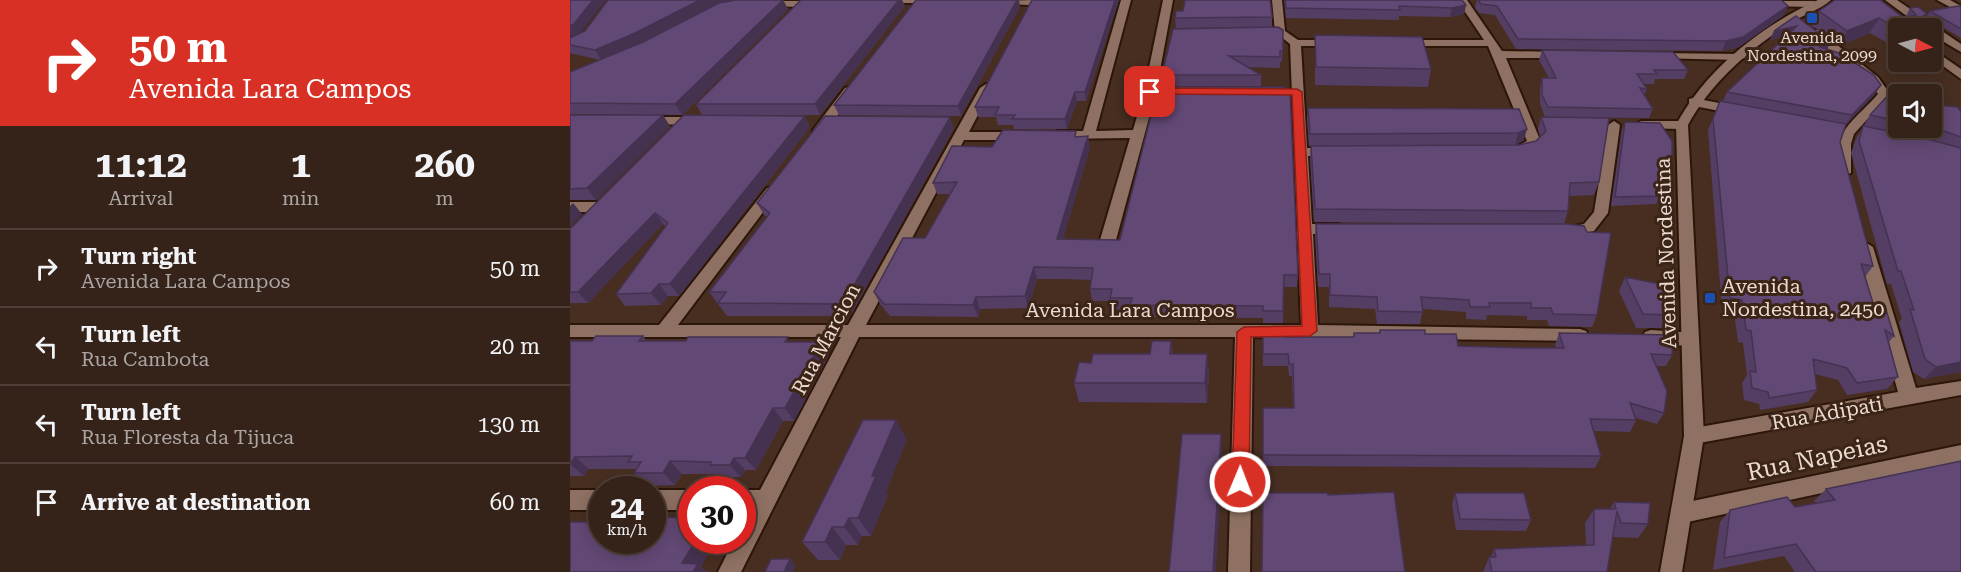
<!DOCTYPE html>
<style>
body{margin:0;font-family:"Roboto Serif",serif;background:#402f26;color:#f1f3f6;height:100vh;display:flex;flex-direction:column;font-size:22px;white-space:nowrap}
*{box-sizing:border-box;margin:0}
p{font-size:20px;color:#aaa4a2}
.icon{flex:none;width:33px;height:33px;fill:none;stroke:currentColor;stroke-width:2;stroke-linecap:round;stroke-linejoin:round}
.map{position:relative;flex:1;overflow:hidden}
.details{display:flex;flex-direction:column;background:#352219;width:570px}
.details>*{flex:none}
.banner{background:#d93025;color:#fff;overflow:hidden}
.needle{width:39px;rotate:96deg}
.controls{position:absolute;left:1318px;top:18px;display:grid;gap:12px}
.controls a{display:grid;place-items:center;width:54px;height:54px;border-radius:6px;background:#352219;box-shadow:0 3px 15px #0003,0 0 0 2px #4f3f38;font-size:30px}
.speed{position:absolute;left:18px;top:476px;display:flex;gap:12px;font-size:30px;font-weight:700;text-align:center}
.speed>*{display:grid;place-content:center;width:78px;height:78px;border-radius:50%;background:#352219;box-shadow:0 3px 15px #0003,0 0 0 2px #4f3f38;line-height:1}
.speed small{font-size:15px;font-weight:400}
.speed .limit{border:9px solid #d22;background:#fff;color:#111}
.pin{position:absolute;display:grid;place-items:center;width:51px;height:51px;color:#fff;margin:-26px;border-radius:12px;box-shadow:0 3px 9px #0006}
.me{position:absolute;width:66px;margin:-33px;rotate:1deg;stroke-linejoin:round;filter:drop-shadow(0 0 4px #0008)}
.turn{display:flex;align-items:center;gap:21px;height:126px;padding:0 30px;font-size:27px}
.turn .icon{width:78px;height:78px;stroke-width:2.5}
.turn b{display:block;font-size:42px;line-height:51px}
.eta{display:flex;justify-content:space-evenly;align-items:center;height:102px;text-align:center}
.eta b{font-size:36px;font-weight:700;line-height:42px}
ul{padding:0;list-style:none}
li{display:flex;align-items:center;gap:18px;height:78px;padding:0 30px;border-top:2px solid #4f3f38}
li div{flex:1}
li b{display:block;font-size:22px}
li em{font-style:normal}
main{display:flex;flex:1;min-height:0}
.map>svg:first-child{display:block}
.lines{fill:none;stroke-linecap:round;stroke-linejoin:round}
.minor-casing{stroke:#2c1509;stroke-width:4}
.tertiary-casing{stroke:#2c1509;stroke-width:4}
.secondary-casing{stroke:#2c1509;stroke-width:4}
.minor{fill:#8e7162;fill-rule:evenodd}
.tertiary{fill:#8e7162;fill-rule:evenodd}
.secondary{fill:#8e7162;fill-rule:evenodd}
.wall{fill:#543e64;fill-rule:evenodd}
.shaded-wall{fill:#453251}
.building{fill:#624874;stroke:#453251;stroke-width:1.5}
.route{fill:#d93025;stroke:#8d1f18;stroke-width:1.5}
.transit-dot{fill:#1a4fb4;stroke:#3c2417;stroke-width:2}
.labels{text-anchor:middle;stroke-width:6;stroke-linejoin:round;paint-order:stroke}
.far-poi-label{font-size:16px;fill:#ebdad2;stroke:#3c2417}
.street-label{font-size:20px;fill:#ebdad2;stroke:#3c2417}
.poi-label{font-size:20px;fill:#ebdad2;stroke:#3c2417;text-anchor:start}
.near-street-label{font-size:24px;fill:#ebdad2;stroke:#3c2417}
</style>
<main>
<section class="details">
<div class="banner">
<div class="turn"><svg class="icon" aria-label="right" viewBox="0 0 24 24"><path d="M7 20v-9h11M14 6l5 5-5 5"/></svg><div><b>50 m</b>Avenida Lara Campos</div></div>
</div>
<div class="eta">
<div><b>11:12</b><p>Arrival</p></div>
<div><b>1</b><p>min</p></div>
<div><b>260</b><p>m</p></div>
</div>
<ul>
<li><svg class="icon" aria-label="right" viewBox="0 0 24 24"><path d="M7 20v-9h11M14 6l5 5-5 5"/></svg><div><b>Turn right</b><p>Avenida Lara Campos</p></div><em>50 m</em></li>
<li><svg class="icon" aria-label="left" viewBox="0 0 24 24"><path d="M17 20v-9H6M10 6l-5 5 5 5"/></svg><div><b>Turn left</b><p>Rua Cambota</p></div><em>20 m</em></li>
<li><svg class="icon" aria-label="left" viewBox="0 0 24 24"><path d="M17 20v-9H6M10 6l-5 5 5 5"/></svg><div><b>Turn left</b><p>Rua Floresta da Tijuca</p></div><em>130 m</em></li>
<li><svg class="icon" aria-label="arrive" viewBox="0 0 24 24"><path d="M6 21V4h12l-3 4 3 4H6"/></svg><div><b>Arrive at destination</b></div><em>60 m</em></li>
</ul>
</section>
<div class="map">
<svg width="1391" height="572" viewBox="0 0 1391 572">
<rect width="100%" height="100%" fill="#472e21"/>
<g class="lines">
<g class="minor-casing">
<path id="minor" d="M303,0H372L367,3H308Z
M465,0V4L461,5L426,4L421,1Z
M551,0H561L526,131L563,130L574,92L593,0H603L586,92L546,240L538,245L530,240L560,138L487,139L480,135L487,131H513Z
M702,0H712L715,31L728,40H766L772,43L766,46H731L737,148H763L770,152L763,156H738L742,224H769L777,229L769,234H743L748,325L1010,329L1016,331L1019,336L1016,341L683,337L680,572H658L665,337H289L171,572H148L164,540H172V524L180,510H172V490H190L271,337H0V325H89L197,188L202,187L209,191L108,325H278L410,88L416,84L422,88L399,132H452L459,136L452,140H394L296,325H731L720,44L705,32Z
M887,0H897L932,51L992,52L998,55L992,58H936L971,142L962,151L945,155L938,151L957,141L918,46H831L825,43L831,40H914Z
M1367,0H1380L1391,6V13Z
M194,1H232L237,4L232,7L190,6L189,4Z
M1194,1H1244L1249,4L1244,7L1190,6V2Z
M1240,30H1248L1308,77L1320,94L1284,134L1281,144V173L1276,174L1269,170C1263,128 1284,122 1308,94L1300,83L1240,34Z
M1087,53L1170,54L1176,57L1170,60L1083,58V54Z
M279,87L285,91L253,136H243V130L275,88Z
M1123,98L1170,107L1176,111L1170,115L1119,105V99Z
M76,117H131L137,121L131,125L71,124L70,121Z
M1044,121L1050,125L1038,213L1024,231L996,237L991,235L988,232L991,229L1014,224L1024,212L1038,125Z
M1071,121H1112L1118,125L1112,129L1066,128L1065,125Z
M0,202H32L39,207L32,212H0Z
M1295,242L1303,247L1346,388L1391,381V395L1124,444L1117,442L1114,436L1117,430L1124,428L1328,392L1287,247Z
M1081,330L1125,333L1128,338L1125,343C1111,347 1089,346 1075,342L1072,337L1075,332Z
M1391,445V463L1113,523L1105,520L1102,513L1105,506L1113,503Z
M0,490H32V510H0Z
M82,490H122V510H82Z"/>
</g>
<g class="tertiary-casing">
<path id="tertiary" d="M1315,0H1327L1391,44V52L1362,35V28H1353Z
M1362,49L1391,69V79L1362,58Z"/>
</g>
<g class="secondary-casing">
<path id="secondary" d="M1248,0H1261C1250,10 1233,15 1220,23C1180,49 1141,82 1118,125L1134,436L1112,572H1090L1114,436L1106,125C1135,70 1191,26 1248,0Z"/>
</g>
<use href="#minor" class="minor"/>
<use href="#tertiary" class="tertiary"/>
<use href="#secondary" class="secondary"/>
</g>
<path class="wall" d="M0,0L11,33L15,31L38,0H213L218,9L112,115L0,114V72L30,60L0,53ZM153,2L89,33L146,4Z
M231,0H332L335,6L250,115H132L126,104Z
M462,0H549L516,101H507L497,129H444L443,125H428L426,117H408L405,107Z
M714,0H892L896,5L894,14L880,17L829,16V20L716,18Z
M907,0H1211L1218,6L1213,16L1169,47L1152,51L946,49L925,15L909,13L905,8Z
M450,7L391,116L269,115L264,105Z
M1391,7V38L1356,17L1360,11Z
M1340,8L1357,14L1347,28H1329V40L1321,45L1300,33L1269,46L1241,25L1249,11L1335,18Z
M613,11L702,17V27L606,28L605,18Z
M713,30L712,62H710V68L678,67L691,75V86H593L592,75Z
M1204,31L1257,49L1277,58L1311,85L1305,94L1276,124L1270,142L1303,266L1295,277L1303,303L1324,336L1319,342L1328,377L1317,389L1277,395L1268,380L1245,374L1247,390L1238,402L1190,410L1189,404L1174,400L1172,383L1177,375L1173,343L1168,342L1164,312L1152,310L1138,130L1150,101H1153L1157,92L1216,36L1200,40Z
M745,35L861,69L858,87L745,85Z
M972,50L1118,70L1114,79H1085L1084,84H1074L1077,89L1074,95L1083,109L1079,118L975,117L970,104V87L972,78H979L969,60Z
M1329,94V128H1362L1364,105L1391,112V372L1354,379L1343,372L1329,322L1332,319L1321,284H1317L1281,153L1286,139L1300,115Z
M738,108L949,109L954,140L946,145L966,141L970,137L968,129L971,117L1029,182L1024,195L999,196L998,211L994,224L744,222L740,158L741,146H739L737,119Z
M0,115L100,126L26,200H0Z
M1055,122L1102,191L1098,200H1088L1086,204L1041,206L1052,130Z
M240,127L109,296H98L91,305L55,306L46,294L96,227L93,224L18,303H0V229Z
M384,128L282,313L275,316H157L139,292L197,217L194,215L187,203Z
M507,136L520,148L493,239L728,275L727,287H714L713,323H693V318L562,317L561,310H542L541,301H522L520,289L521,280L494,279H467L458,308L410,309L408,317L320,316L310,304L304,292L355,238L381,194H367L363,183L422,147Z
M746,224L1027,315L1022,327L979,326L977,320H957V316L917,315L916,320L896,319V312L853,309L850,324H807L805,309L759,307V287H748L745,236Z
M1055,277L1105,305L1098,318L1091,328H1066L1049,291Z
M693,328L714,337H784V333H809L810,330L855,334L888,346L986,348L985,345L989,333L1102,355L1096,366H1087L1094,413L1087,424L1066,418V420L1060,432L1023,431L1031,456L1025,468L693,466V408H723L722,376H719L718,366H693Z
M73,336L76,341L251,342L259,355L224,421H213L186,470H175L171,477H151L148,474H112L105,485L77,486L64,473L66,470L65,469H19L14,476H0V341H22Z
M601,341L603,354H637L639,374L637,403L509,402L504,383L521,363L580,354Z
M337,439L316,492L318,495L301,536H292L288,545H276L270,560H248L232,542Z
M1256,489L1391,572H1225L1214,556L1143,570L1150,522L1160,510L1225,507L1246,503L1244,501Z
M885,493L961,520L956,531L886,530L882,504Z
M1044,502L1078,524L1068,538L1043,537L1037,572H913L919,557H921L924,549L1016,545L1015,523L1024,509H1040Z
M122,540H160V541H145L131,567L137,572H0Z"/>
<path class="shaded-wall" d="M23,0H36L10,33L0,40V26Z
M130,0H167L146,4L69,44L31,60L25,50Z
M213,0L218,9L112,115L105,104Z
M329,0H332L335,6L250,115L245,104Z
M447,0H449L450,7L391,116L388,106Z
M545,0H549L516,101L515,92Z
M896,5L894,14L880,17L882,8Z
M1218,6L1213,16L1169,47L1152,51L1156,41Z
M1357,14L1347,28H1333Z
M1309,18L1300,33L1269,46L1277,31Z
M1227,26L1222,34L1200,40L1204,31Z
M1329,32V40L1321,45Z
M1261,42L1256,51L1250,47Z
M1311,85L1305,94L1276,125L1282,115Z
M505,92L507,101L497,129L495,119Z
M93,115L100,126L26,200L17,188Z
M235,116L240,127L109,296L100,284Z
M380,117L384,128L282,313L275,316L268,304Z
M957,129L954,140L945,145L948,133Z
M518,136L520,148L490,251L487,239Z
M3,203L12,214L0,227V206Z
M85,213L93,224L18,303L8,292Z
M464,267L467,279L458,308L455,296Z
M89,284L98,296L91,305L81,293Z
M406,297L410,309L408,317L403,305Z
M1105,305L1098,318L1091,328L1098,315Z
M601,341L603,361L600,354Z
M251,342L259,355L224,421L215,408Z
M637,354L639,374L637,403L635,383Z
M1391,362V372L1354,379L1366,367Z
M203,408L213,421L186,470L175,458Z
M326,420L337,439L316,492L318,495L301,536L288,518L302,476Z
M651,434L652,453L646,572H643Z
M5,457L19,469L14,476L0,464Z
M164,458L175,470L171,477L160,465Z
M100,461L112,474L105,485L93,473Z
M279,518L292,536L288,545L274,527Z
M262,527L276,545L270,560L255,542Z
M126,540H144L145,541L131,567L137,572H122L112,563Z
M220,559L226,566L223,572H214Z"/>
<path class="building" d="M0,0H23L4,24L0,26Z
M38,0H130L63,34L25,50L0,45V38L15,31Z
M166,0H213L105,104L0,103V72L73,42L149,3Z
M231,0H329L245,104H126Z
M346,0H447L388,106L264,105Z
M462,0H545L515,92H505L495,119H442L445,115H425L429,107H405Z
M615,0H700L702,17L605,18L606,11H613Z
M715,0H892L896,5L882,8L829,6L830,10L716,8Z
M908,0H1211L1218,6L1173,37L1156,41L948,39L927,6L911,4Z
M1265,0H1310L1334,18L1346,15L1340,8L1348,7L1357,14L1333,28H1329V30L1309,18L1277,31L1249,11Z
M1388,6L1391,7V29L1360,11Z
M1226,16L1261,42L1250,47L1279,56L1277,58L1304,75L1311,85L1282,115L1157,92L1227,26L1204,31Z
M708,27L713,30V51H710V57L659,56L691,75H592L603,29Z
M745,35L852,37L861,69L746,67Z
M972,50L1103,52L1118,70H1084L1087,74H1067L1077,89L1070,88L1083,109L978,107L972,95V78H986Z
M1330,82L1339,85L1352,94H1329V121L1300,115Z
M593,87H713L720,91L728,275H714L713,311H693V306L560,305L562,298H540L542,289H520L523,268L464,267L455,296L406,297L403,305L314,304L304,292L333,238H355L387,182L363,183L382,146L422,147L433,130L506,131L505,137L518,136L487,239L550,240L586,95H594Z
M1150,101L1276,124L1270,142L1303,266L1291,264L1303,303L1315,306L1324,336L1315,330L1328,377L1287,383L1277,368L1243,359L1247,390L1199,398L1198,392L1182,388L1180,371L1186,372L1181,331L1176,330L1172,300L1160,298L1143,119Z
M1362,103L1364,105L1388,107L1391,112V137L1362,127Z
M738,108L949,109L957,129L948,133L740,134Z
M0,115H93L17,188L0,189Z
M114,115L235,116L100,284H89L81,293L46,294L98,223L85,213L8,292H0V229Z
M255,116L380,117L275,301L268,304L148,303L156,292H139L200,213L187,203Z
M971,117L1039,118L1029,182L1000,183L998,211L745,209L741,146L949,145L966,141L976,131Z
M1055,122L1090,123L1102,141V191L1087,192L1090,196L1045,197Z
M1293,126L1357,139L1391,148V362L1366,367L1355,359L1340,309L1344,310L1331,271H1328L1289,141Z
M746,224H997L1014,226L1017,232L1041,233L1027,315L983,314L981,308H961V303H919L920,307H900L899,300L851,297L853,312L808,311L807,297L760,295V274H749Z
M1055,277L1105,287V305L1098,315L1073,314Z
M693,328H713L714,337H784V333H810V330H855V334H886L888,346L958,348H994L989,333L1103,335L1102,355L1081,354L1097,391L1094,413L1060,403L1066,420L1020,419L1031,456L693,455V408H724L723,364H719L718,354H693Z
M26,336H73L69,341H116L118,337H218L215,342H251L215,408H203L175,458H164L160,465H140L141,462L100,461L93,473H64L71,462H58L62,456L5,457L0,464V341H22Z
M582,341H601L600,354H637L635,383H504L509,362L521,363L523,354H580Z
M293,420H326L302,476H306L288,518H279L274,527H262L255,542H232Z
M612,434H651L643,572H599Z
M1391,461V572H1246L1226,544L1154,558L1160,510L1217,497L1225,507L1265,500L1256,489Z
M824,492L835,572H692L693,493H758V495Z
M885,493H954L961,520L890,519Z
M1044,502L1080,503L1078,524L1051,523L1047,511L1037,572H922L919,557H926L924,549L1024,545V509H1046Z
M122,516V540H126L112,563L128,564L123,572H0V522H32V540H82V522H89L92,517L121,518Z
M201,559H220L214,572H195Z"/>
<path class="route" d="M580,88L727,89L732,92L747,331L740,336L681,337L679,482L676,487L670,489L664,487L662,482L667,332L674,327L732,326L722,95L576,94V89Z"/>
<g class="transit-dot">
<rect x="1236" y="12" width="12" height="12" rx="3"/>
<rect x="1134" y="292" width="12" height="12" rx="3"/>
</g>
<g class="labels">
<g class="far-poi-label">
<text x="1242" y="43">Avenida<tspan x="1242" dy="18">Nordestina, 2099</tspan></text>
</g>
<g class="street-label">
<text transform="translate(1096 253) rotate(-92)" y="7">Avenida Nordestina</text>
<text x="560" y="317">Avenida Lara Campos</text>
<text transform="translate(256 339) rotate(-62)" y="7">Rua Marcion</text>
<text transform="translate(1257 413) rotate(-10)" y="7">Rua Adipati</text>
</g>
<g class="poi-label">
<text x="1152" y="293">Avenida<tspan x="1152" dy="23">Nordestina, 2450</tspan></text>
</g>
<g class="near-street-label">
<text transform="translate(1247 458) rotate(-12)" y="8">Rua Napeias</text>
</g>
</g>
</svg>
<div class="controls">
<a><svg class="needle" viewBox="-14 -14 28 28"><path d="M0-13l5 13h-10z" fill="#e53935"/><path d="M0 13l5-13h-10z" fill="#aaa4a2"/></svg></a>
<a><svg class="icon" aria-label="sound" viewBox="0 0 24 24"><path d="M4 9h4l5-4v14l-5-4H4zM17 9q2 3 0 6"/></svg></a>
</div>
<div class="speed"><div>24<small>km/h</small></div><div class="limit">30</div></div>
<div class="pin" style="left:580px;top:92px;background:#d93025"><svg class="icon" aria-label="arrive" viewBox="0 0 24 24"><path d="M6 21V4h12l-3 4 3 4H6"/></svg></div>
<svg class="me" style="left:670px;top:482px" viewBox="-20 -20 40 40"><circle r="17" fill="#d93025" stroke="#fff" stroke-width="3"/><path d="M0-11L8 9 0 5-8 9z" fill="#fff"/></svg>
</div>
</main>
